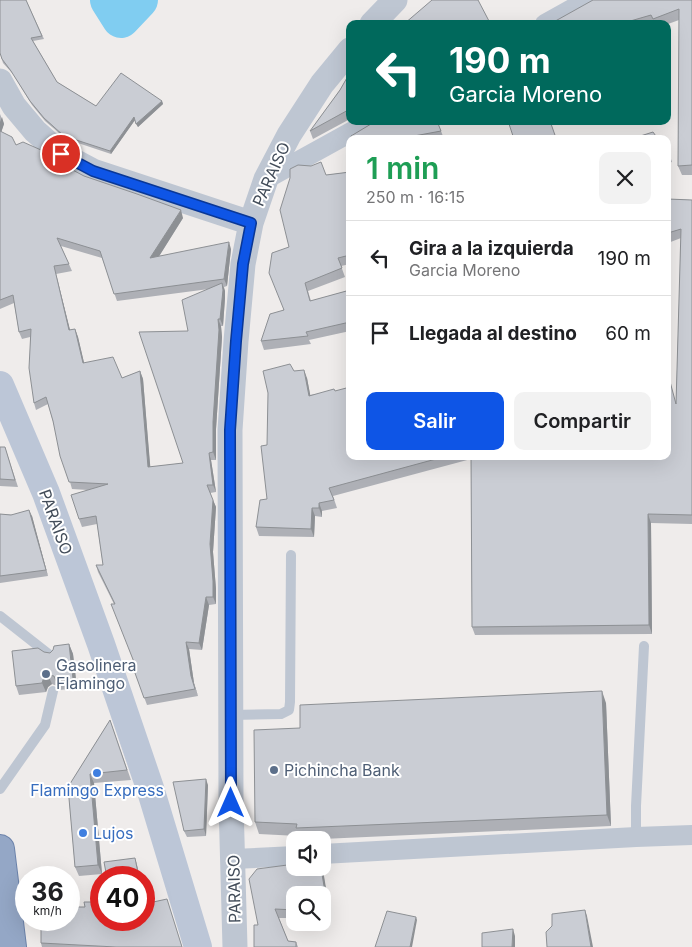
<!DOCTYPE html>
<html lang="es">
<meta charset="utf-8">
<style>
body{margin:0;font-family:Inter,sans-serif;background:#f2f2f2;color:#202124;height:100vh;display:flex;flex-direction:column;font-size:19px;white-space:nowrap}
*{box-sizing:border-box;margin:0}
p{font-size:16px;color:#757577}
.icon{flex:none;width:28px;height:28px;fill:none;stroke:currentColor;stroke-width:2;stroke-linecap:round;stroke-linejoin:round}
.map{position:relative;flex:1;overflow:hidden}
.panel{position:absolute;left:346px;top:135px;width:325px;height:325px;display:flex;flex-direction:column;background:#fff;border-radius:10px;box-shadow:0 5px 20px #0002}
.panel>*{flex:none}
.top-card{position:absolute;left:346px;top:20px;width:325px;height:105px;border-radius:10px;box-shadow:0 5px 20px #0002;background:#00695c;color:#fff;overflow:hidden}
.buttons{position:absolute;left:286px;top:831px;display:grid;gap:10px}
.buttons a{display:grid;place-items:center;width:45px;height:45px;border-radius:10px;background:#fff;box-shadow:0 5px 20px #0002;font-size:25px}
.speed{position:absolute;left:15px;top:866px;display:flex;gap:10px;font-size:25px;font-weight:700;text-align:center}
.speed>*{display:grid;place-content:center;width:65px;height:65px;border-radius:50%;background:#fff;box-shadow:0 5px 20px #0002;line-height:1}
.speed small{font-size:12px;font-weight:400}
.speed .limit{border:8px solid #d22;background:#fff;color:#111}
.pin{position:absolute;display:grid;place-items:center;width:42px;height:42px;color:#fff;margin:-21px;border:2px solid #fff;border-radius:50%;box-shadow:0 1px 5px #0007}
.me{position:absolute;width:55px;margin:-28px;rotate:0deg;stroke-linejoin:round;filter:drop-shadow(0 0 4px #0008)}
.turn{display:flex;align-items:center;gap:18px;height:105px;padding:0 20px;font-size:22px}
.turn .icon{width:65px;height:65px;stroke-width:2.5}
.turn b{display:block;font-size:35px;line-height:42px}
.round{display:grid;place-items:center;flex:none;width:52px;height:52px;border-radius:10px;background:#f2f2f2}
.summary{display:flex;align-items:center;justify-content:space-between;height:85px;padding:0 20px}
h1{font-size:30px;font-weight:600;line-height:38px;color:#1e9e55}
.primary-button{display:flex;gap:10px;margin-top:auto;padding:10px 20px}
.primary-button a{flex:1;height:58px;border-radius:10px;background:#0e55e6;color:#fff;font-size:20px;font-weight:600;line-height:58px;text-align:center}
.primary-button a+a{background:#f2f2f2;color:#202124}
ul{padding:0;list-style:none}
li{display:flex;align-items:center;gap:15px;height:75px;padding:0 20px;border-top:1px solid #e0e0e0}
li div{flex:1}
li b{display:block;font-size:19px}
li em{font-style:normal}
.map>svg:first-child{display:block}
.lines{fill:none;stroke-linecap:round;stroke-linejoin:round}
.river{stroke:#80cdf1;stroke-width:38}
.trunk-casing{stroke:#6b82aa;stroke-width:30}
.service{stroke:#bec6d2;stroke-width:10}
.minor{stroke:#bec6d2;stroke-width:20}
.tertiary{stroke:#bec6d2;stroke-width:25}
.secondary{stroke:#bcc6d7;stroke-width:28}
.trunk{stroke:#94a7c6;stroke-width:28}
.wall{fill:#aeb0b6;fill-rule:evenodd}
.shaded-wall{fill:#8d9094}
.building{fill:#cacdd4;stroke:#8d9094}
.route-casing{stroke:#093796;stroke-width:12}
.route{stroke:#0e55e6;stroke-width:9}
.service-dot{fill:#5c6f8a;stroke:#fff;stroke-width:2}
.shop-dot{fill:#3f7fe0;stroke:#fff;stroke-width:2}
.labels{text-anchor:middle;stroke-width:4;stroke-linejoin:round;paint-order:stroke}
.street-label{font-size:16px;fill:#434d5a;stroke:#fff}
.service-label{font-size:16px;fill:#4e5e75;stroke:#fff;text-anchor:start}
.shop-label{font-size:16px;fill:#366cbe;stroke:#fff}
</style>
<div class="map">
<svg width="692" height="947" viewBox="0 0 692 947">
<rect width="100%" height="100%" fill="#efeceb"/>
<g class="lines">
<path class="river" d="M109,0L121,19L139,0"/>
<g class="trunk-casing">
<path id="trunk" d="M0,849L12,947"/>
</g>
<path class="service" d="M0,616L51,656
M231,715L281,714L289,710L290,702L291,555
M0,789L45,725L53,691
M636,837V806L644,646"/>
<path class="minor" d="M545,24L588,0
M266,179L371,121
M322,854L636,837L692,835
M233,859L295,856"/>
<path class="tertiary" d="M372,24L395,0
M0,81L14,106L35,131L61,154L93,171L251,223
M235,947L231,803L230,430L236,341L243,264L251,223L266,179L289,135L322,84L350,50"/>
<path class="secondary" d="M0,385L46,493L101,644L150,788L198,947"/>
<use href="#trunk" class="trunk"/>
</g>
<path class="wall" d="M26,0L44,39L33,41L57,82L96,106L162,101L163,104L138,127L135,120L111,154L66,139L45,121L32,105L13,74L3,63L0,53Z
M692,0V175H682L678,166L679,20L668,24H550L592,1Z
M489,21L490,24H404Z
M350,73V119L313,139L310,131L340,90Z
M0,114L4,124L1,132L16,145L52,159L84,176L183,218L159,256L231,249L227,286L224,287L225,291V298L223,326H221L222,337L216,429V460H211L216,492L210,493L216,507L213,552L216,589V604L209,605L202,650L189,649L194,683L198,696L147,705L131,662H134L114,604L98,572L96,565H103L97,524L82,527L79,519L88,490L72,489L48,404L36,410L34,403L30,337L22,339L19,332L14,303L0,309ZM61,246L102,258L117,301L209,289L188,331L183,463L150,467L143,379L140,371L122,378L84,363L78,337L75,329L70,330L56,274L72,271Z
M374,123L441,131L444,139H352Z
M668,151L669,153L672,162L668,163Z
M350,172V264L341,266L345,277L308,291L311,301L350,290V331L309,340L311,344L264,350L261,341L283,310L289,247L326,175Z
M668,199L692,200V524L651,523L652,634L475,635L472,627L471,459L333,496L337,508L322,511V517L315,516L314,537L259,536L256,527L267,499V445L294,371L307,378L310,395L335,391L350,456H668L676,402L681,238L668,243Z
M0,447H5L18,487L0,486Z
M0,514L32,516L48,576L0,583Z
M69,644L73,654L77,688L60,690L57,686L52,684L48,687L46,692L19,695L16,686L44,652L50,653Z
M606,703L611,826L300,840L298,836L259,834L255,822L300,728Z
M110,720L131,780L94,783L102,874L79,876L75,867L68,787Z
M208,785L206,836L187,837L184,831Z
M295,868H322L331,918H322V895H295V918H279L288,941L296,942L298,947H254Z
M145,904L169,906L182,947H42L41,943L85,907Z"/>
<path class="shaded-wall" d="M162,101L163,104L138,127L136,124Z
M2,117L4,124L0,136V122Z
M134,117L135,120L111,154L110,151Z
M181,210L183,218L153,266L150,258Z
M229,242L231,249L227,286L224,279Z
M54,266L72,338L69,330Z
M222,283L225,291V298L223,326L220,319Z
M218,319L221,326L222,337L216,429V460L213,452V422Z
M75,329L78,337L86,371L83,363Z
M304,370L307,378L312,404L309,396Z
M140,371L143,379L151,475L148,467Z
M209,453L211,460L216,492L213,485Z
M213,500L216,507L213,552L216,589V604L213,597L210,544Z
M319,503L322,511V517L319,508Z
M312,508L315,516L314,537L311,529Z
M29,510L32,516L48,576L46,570Z
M648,514L651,523L652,634L649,625Z
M206,597L209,605L202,650L199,643Z
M186,642L189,649L194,683L198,696L191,676Z
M69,644L73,654L77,688L73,679Z
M48,675L52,684L48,687L46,692L42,683L44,677Z
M602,691L606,703L611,826L607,815Z
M90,774L94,783L102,874L98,865Z
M206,779L208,785L206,836L204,829Z
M135,858L137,865L140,878H139Z
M321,868H322L323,870L331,918L328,910Z
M585,910L587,916L593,947H591Z
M416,917L417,920L412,947H410Z
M513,929L515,936V947H512Z"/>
<path class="building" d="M0,0H26L42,36L31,38L57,82L96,106L121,73L162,101L136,124L134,117L110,151L64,136L44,118L30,101L11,71L2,59L0,53Z
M432,0H478L489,21L481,24H404Z
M593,0H692V165L678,166L679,9L653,19L651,15L620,24H550Z
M350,73V109L310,131L340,90L348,76Z
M376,121H437L441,131L398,139H352L351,136Z
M508,121H550L556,138L553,139H514Z
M0,131L12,137L16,145L23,142L41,150L52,159L84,176L137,194L181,210L150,258L229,242L224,279L114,294L100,251L57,238L69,264L54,266L69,330L75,329L83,363L113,357L122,378L140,371L148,467L183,463L139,332L188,331L182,300L222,283L223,290L220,319H218L219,330L213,422V452L209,453L213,485H207L213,500L210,544L213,581V597H206L199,643L186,642L191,676L195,689L144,698L131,662H134L111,604H115L96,565H103L96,516L79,519L71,495L108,484L69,482L60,456L53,421L46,397L34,403L29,368L31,329L19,332L13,295L0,300Z
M653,132L658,139H631Z
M321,162L326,175L350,172V255L338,258L342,268L305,283L310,301L350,290V322L306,332L308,336L261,341L270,314L284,310L269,273L272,253L289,247L280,210L290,178V169L298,165L311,166Z
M668,199L692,200V515L648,514L649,625L472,627L471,456H668V374L676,404L681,229L668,233Z
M290,364L294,371L304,370L309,396L334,389L335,391L350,387V456H447L329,488L334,500L319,503V508H312L311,529L256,527L260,500L267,499L261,446L267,445L268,393L263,371Z
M0,447H5L15,480L0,479Z
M29,510L46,570L0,576V514L11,515Z
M69,644L73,679L56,681L54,676L48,675L44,677L42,683L16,686L12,651L38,648L44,652L50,653L53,650L54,646Z
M602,691L607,815L296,828L297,824L255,822L254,730L300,728V705Z
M110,720L127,770L90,774L98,865L75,867L68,787Z
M206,779L204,829L184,831L173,782Z
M135,858L139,878H107L104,862Z
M295,864V868H321L328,910H322V895H295V910L275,909L288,941L296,942V947H254V925H258L249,879L257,869Z
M167,899L182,947H116L41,943V920H69V907H85L84,902H101V920H144V901V904Z
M585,910L591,947H547L546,932L552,926V914Z
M387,911L416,917L410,947H375Z
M513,929L512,947H482V933Z"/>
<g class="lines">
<g class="route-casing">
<path id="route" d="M61,154L93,171L251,223L243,264L236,341L230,430L231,803"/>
</g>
<use href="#route" class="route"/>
</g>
<g class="service-dot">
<circle cx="46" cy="674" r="5"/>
<circle cx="274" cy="770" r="5"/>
</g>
<g class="shop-dot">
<circle cx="97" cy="773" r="5"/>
<circle cx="83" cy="833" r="5"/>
</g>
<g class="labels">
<g class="street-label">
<text transform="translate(271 174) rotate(-66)" y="6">PARAISO</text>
<text transform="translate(56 522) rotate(70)" y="6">PARAISO</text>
<text transform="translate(234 889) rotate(-91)" y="6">PARAISO</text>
</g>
<g class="service-label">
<text x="56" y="671">Gasolinera<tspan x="56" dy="18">Flamingo</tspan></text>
<text x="284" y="776">Pichincha Bank</text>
</g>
<g class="shop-label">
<text x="97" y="796">Flamingo Express</text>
<text x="93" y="839" text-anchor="start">Lujos</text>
</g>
</g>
</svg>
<div class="buttons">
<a><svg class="icon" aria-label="sound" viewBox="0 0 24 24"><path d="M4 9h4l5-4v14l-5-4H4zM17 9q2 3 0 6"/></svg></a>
<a><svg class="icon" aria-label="search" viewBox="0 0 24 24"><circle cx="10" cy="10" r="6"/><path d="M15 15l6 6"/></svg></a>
</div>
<div class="speed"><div>36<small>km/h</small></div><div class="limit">40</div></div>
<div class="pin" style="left:61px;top:154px;background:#d93025"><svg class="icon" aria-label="arrive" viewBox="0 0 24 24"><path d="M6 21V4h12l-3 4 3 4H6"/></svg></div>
<svg class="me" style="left:231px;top:803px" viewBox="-20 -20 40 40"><path d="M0-17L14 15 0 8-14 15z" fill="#0e55e6" stroke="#fff" stroke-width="4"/></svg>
<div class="top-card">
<div class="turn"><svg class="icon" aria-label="left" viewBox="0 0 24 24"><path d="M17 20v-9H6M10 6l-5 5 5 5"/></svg><div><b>190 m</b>Garcia Moreno</div></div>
</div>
<section class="panel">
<div class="summary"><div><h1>1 min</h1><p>250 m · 16:15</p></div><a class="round"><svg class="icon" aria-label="close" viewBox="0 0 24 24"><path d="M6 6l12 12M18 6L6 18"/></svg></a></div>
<ul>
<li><svg class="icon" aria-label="left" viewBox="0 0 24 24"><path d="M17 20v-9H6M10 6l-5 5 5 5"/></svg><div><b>Gira a la izquierda</b><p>Garcia Moreno</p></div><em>190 m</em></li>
<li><svg class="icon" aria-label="arrive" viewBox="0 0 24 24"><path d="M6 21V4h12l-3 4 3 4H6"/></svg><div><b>Llegada al destino</b></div><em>60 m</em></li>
</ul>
<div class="primary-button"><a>Salir</a><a>Compartir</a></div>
</section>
</div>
